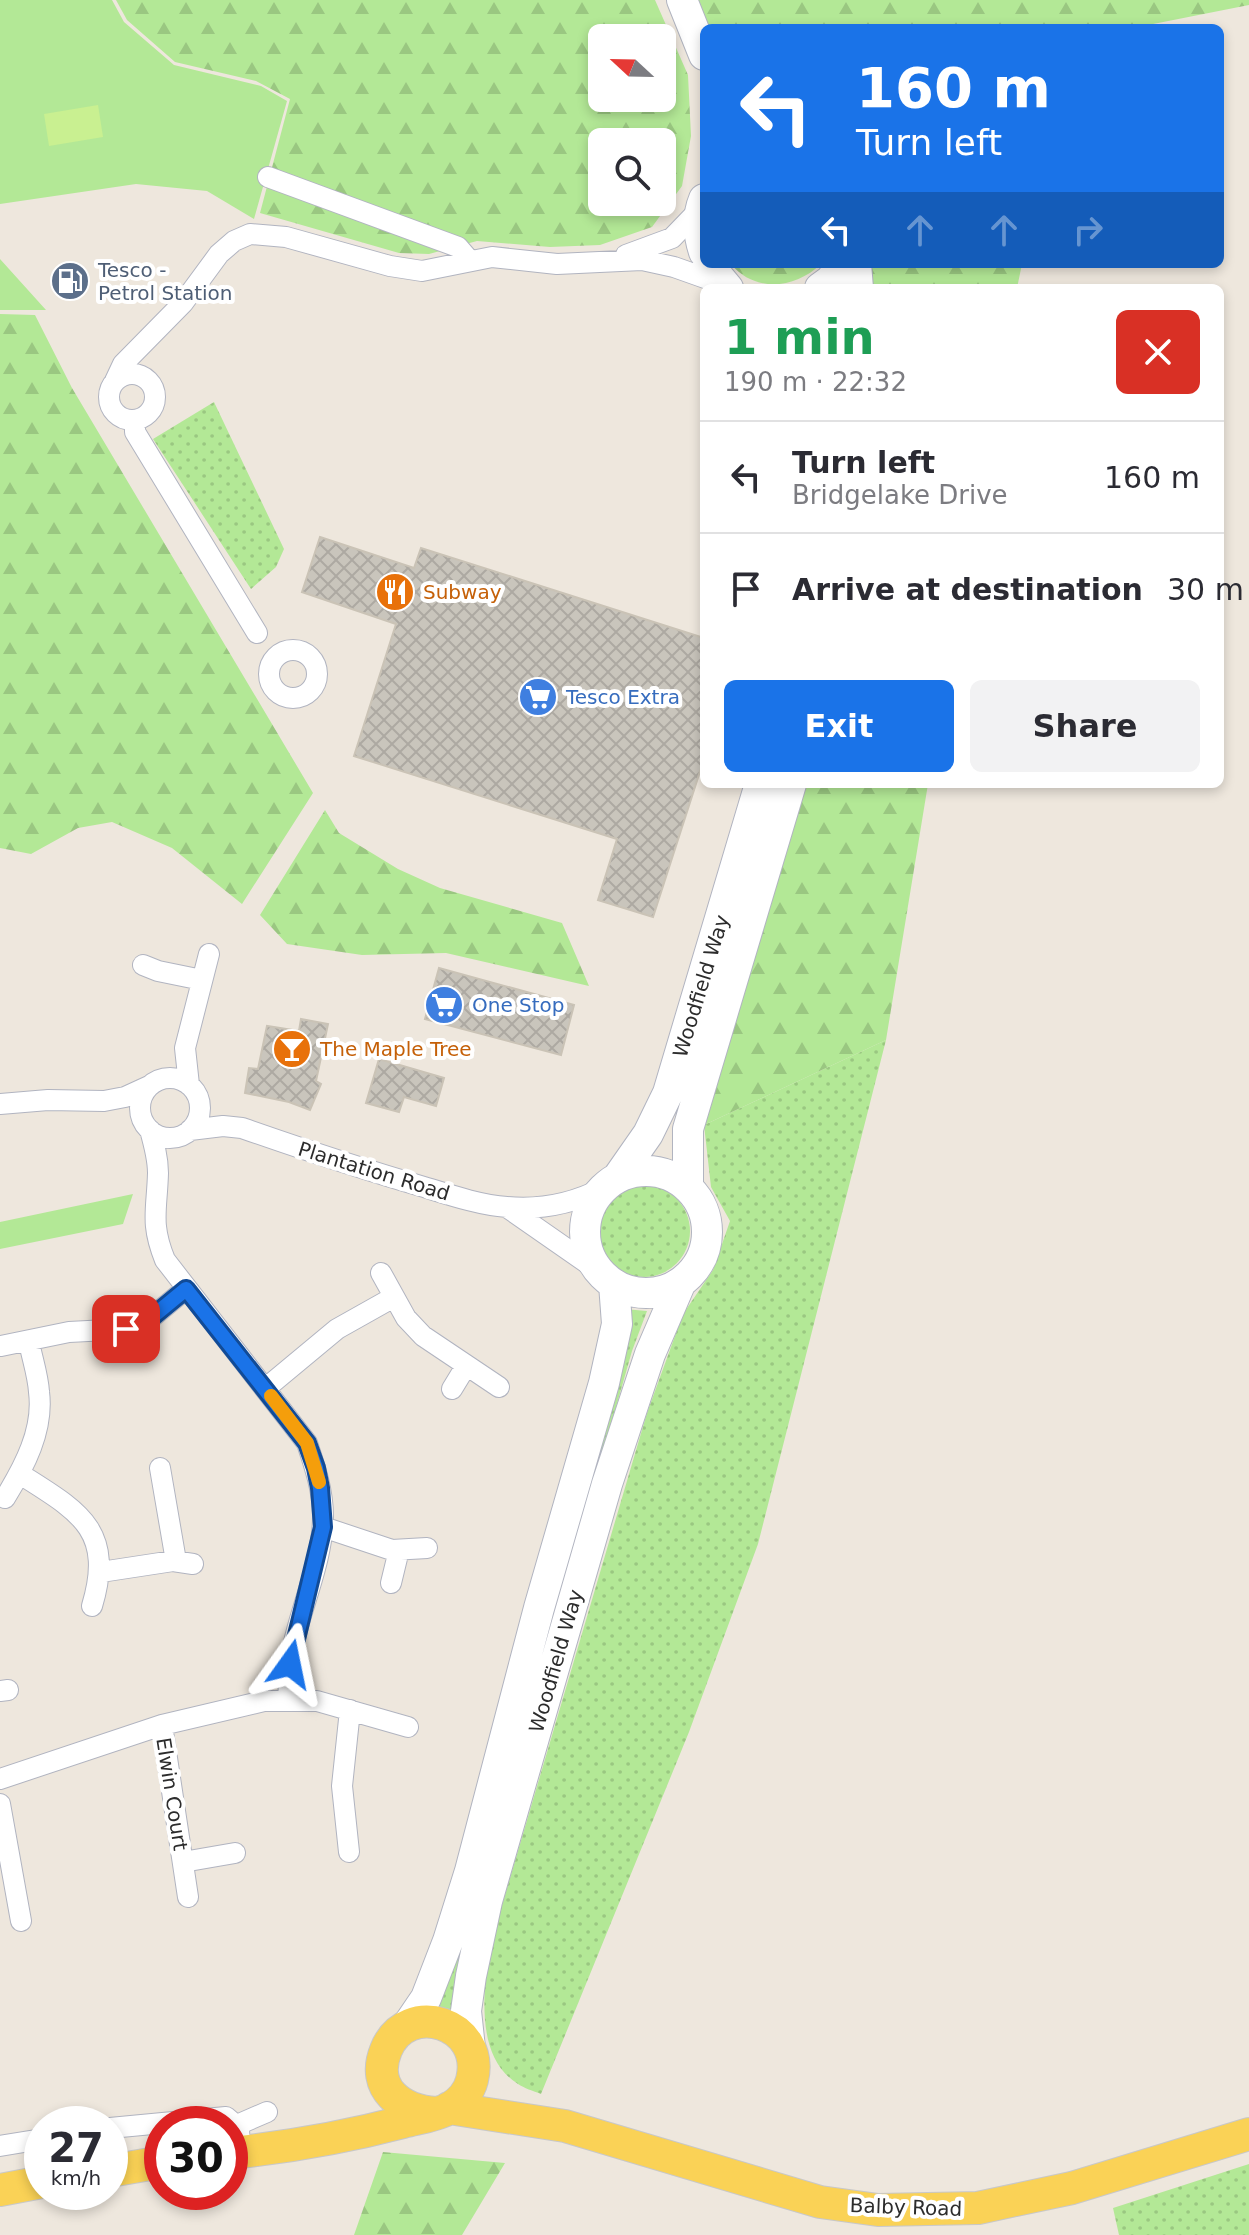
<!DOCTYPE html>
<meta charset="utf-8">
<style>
body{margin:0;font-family:"DejaVu Sans",sans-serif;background:#f2f2f3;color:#2b2b33;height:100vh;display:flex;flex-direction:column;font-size:30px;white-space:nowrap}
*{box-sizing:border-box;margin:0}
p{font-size:26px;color:#7c7c81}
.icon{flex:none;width:44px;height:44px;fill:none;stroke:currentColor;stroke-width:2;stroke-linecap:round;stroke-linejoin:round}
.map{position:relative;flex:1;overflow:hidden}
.details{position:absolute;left:700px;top:284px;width:524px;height:504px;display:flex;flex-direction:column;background:#fff;border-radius:12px;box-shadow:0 4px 12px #0003}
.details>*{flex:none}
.top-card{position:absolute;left:700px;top:24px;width:524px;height:244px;border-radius:12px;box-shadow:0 4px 12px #0003;background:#1a73e8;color:#fff;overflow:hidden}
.needle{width:52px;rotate:292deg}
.tools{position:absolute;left:588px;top:24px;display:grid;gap:16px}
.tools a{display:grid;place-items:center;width:88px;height:88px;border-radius:12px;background:#fff;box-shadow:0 4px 12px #0003;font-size:40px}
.speed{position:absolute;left:24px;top:2106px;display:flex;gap:16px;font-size:40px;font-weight:700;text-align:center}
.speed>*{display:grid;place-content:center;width:104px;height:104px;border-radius:50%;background:#fff;box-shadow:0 4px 12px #0003;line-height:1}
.speed small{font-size:20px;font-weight:400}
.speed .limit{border:12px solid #d22;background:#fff;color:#111}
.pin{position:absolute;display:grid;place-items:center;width:68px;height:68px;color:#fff;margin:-34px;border-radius:16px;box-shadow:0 4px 12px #0006}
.me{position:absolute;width:88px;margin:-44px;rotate:12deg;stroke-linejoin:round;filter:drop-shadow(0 0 6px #0008)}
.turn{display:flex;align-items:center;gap:28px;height:168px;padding:0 24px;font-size:36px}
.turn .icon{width:104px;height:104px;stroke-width:2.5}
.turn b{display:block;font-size:56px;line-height:68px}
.lanes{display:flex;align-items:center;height:76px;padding:0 24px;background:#0003;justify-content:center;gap:40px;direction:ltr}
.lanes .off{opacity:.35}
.round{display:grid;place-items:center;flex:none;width:84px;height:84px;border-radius:12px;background:#f2f2f3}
.summary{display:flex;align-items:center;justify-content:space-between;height:136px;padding:0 24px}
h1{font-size:48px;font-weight:700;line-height:60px;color:#1e9e55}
.cta{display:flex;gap:16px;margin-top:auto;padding:16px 24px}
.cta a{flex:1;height:92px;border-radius:12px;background:#1a73e8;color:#fff;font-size:32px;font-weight:700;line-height:92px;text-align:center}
.cta a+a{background:#f2f2f3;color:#2b2b33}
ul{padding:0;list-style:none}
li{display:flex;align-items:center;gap:24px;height:112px;padding:0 24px;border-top:2px solid #e1e1e2}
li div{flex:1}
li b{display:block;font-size:30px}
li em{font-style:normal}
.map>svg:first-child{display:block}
.grass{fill:url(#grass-dots)}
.forest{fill:url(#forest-firs);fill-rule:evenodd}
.park{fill:#b3e896}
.pitch{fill:#c9f091}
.building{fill:url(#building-cross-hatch);stroke:#cac3b6;stroke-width:2}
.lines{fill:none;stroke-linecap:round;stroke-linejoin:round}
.street-casing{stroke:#b1b4c0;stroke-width:22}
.secondary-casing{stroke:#b1b4c0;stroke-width:32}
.primary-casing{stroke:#c8c8c8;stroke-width:34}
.street{stroke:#fff;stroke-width:20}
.secondary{stroke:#fff;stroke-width:30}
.primary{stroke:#fad256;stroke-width:32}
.route-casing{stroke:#114b97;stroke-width:20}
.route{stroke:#1a73e8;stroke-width:14}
.slow{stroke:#f59e0b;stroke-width:14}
.labels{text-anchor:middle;stroke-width:8;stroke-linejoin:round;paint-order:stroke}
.service-label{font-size:20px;fill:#4e5e75;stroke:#fff;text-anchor:start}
.food-label{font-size:20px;fill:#c56008;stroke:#fff;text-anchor:start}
.shop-label{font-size:20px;fill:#366cbe;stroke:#fff;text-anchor:start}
.street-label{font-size:20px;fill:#2c2c2c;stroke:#fff}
</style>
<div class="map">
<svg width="1249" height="2235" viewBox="0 0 1249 2235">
<defs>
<pattern id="grass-dots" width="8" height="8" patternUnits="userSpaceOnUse" patternTransform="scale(2)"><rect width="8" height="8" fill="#b3e896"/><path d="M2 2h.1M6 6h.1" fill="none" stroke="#9ac781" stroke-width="1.8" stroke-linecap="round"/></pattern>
<pattern id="forest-firs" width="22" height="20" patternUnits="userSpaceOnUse" patternTransform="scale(2)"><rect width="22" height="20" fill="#b3e896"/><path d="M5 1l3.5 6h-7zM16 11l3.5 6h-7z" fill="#9ac781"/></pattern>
<pattern id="building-cross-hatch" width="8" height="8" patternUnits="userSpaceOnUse" patternTransform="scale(2)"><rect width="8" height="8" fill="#c9c5bc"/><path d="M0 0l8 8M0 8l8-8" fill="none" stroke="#ada9a2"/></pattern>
</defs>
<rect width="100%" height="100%" fill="#eee7dd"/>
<path class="grass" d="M214,402L284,549L276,567L251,589L153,439Z
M886,1040L758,1544L689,1732L541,2094C533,2091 524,2088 518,2084C476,2058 484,1998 487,1956L647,1413L683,1314L713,1270L730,1221L711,1187L704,1125Z
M598 1231a46 46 0 1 1 92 0a46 46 0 1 1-92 0Z
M624,1309L647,1311L632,1351L583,1523L454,2015L430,2008Z
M1249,2164V2235H1119L1113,2208Z"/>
<path class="forest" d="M116,0H655L688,75L691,136L682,186L652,227L600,245L550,247L477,241L429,254L399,253L260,213L290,99L256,81L175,62L127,20ZM602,38H662V98H602ZM602,142H662V202H602Z
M695,0H1249V5L1133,28H706Z
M731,264H821C795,289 755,293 731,264Z
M868,264H1022L1017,288H871Z
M0,314L35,315L72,388L313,793L242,904L172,848L112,822L78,828L31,854L0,848Z
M805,784H928L886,1040L704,1125Z
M325,810L339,833L398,869L440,888L562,923L589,986L446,953L362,955L287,944L260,915Z
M383,2152L505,2163L462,2235H354Z"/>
<path class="park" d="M0,0H112L124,22L174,65L261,86L287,101L254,219L207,191L136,184L0,204Z
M0,259L46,310H0Z
M133,1194L123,1224L0,1249V1222Z"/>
<path class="pitch" d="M98,105L103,137L49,146L44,114Z"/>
<path class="building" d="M320,537L414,568L421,548L704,638V759L653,917L598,900L617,839L354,756L396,624L302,592Z
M439,968L574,1005L561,1055L425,1019Z
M301,1019L328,1024L316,1081L321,1084L310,1110L289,1102L245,1093L249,1068L258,1069L267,1026L299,1031Z
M379,1059L444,1078L436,1106L404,1097L399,1112L366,1103Z"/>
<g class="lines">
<g class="street-casing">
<path id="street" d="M268,177L458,247L470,261
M626,255L672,238L700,209
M109 397a23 23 0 1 1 46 0a23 23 0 1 1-46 0Z
M115,381L123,364L183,303L219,254L234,241L250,234L286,237L390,266L422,271L492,257L557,264L642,260L674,267L722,284
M135,420V432L257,633
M269 674a24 24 0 1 1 48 0a24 24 0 1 1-48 0Z
M143,965L158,971L202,980
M140 1108a30 30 0 1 1 60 0a30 30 0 1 1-60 0Z
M189,1085L185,1048L209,954
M0,1104L48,1100L104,1101L125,1097L149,1086
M150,1130C154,1144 158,1158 158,1173C157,1210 150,1223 165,1260L307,1443C315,1467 323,1491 323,1516C323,1558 304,1599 295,1638C290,1659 289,1680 288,1701
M190,1130L223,1126L242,1128C302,1149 362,1169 424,1187C450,1195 480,1205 507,1207C540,1210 574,1203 603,1188
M508,1208L597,1270
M381,1273L406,1318L423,1336L499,1387
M1,1346L69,1332L126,1329L146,1322L186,1289
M266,1388L337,1329L394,1297
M452,1389L466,1366
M160,1468L176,1561
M20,1474C78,1511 115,1529 92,1606
M5,1498C24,1467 44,1430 39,1392C38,1375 32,1358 29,1342
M323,1527L392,1550L427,1548
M101,1572L173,1561L193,1564
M391,1583L399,1550
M0,1691L8,1690
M162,1725L188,1897
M0,1779L162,1725L264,1701H317L408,1727
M0,1804L21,1921
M349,1852L342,1786L350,1710
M183,1862L235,1853
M237,2125L267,2112
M110,2128L226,2117L239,2128L240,2152
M0,2146L42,2139"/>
</g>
<g class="secondary-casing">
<path id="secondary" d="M682,0L704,55
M704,199C697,216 698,234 704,252
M708,264L728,288
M856,264L858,288
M820,288L831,280L841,264
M585 1232a61 61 0 1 1 122 0a61 61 0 1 1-122 0Z
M618,1177L648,1134L668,1093L760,784
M688,1187V1129L791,784
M407,2026L426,1998L448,1941L470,1871L539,1608L604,1383L617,1324L614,1284
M470,2048L466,2011L471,1976L487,1901L607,1484L650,1354L681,1282"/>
</g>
<g class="primary-casing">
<path id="primary" d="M449,2108L565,2126L820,2202L878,2210L978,2208L1072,2188L1249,2134
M230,2153C289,2147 346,2137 403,2122C418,2118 436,2116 450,2108C460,2102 469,2092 472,2080C486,2023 407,1998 386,2050C370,2089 402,2111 436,2113
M110,2171L162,2162
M0,2190L42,2182"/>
</g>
<use href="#street" class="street"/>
<use href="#secondary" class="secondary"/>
<use href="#primary" class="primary"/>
</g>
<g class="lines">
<g class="route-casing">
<path id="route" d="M126,1329L146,1322L186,1289L307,1443L316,1468L320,1488L323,1527L290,1664"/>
</g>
<use href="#route" class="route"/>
<path class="slow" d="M271,1396L307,1443L319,1482"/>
</g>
<defs>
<g id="fuel-disc" transform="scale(2)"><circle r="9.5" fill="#5c6f8a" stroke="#fff"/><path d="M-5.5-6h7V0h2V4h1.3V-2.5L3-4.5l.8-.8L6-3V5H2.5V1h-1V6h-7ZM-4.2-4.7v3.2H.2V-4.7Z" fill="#fff"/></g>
<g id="restaurant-disc" transform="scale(2)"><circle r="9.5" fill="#e8710a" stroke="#fff"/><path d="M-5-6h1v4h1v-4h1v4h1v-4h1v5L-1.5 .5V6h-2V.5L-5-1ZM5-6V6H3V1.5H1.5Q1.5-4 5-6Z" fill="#fff"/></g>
<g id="supermarket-disc" transform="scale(2)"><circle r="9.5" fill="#3f7fe0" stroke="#fff"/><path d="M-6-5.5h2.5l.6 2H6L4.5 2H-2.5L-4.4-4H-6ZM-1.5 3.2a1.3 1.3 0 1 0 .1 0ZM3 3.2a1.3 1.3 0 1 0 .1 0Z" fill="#fff"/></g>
<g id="bar-disc" transform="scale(2)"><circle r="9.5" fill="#e8710a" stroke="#fff"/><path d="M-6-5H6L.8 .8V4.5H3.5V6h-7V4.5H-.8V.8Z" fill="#fff"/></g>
</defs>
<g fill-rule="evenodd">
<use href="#fuel-disc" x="70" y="281"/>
<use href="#restaurant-disc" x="395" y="592"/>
<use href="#supermarket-disc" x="538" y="697"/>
<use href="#supermarket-disc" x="444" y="1005"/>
<use href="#bar-disc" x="292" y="1049"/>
</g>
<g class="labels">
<g class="service-label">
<text x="98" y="277">Tesco -<tspan x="98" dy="23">Petrol Station</tspan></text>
</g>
<g class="food-label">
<text x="423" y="599">Subway</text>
<text x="320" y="1056">The Maple Tree</text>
</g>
<g class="shop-label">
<text x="566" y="704">Tesco Extra</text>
<text x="472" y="1012">One Stop</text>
</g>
<g class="street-label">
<text transform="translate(701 986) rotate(-73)" y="7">Woodfield Way</text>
<text transform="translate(374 1171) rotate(17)" y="7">Plantation Road</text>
<text transform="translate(556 1661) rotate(-74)" y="7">Woodfield Way</text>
<text transform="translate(172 1794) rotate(81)" y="7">Elwin Court</text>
<text transform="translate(906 2207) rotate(2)" y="7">Balby Road</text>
</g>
</g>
</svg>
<div class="tools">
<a><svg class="needle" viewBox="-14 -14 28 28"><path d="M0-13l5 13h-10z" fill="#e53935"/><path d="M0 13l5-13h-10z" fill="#7c7c81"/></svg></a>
<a><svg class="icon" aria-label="search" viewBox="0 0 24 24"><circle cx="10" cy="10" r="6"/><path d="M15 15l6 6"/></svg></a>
</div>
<div class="speed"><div>27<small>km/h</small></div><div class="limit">30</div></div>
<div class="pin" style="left:126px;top:1329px;background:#d93025"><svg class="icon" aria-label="arrive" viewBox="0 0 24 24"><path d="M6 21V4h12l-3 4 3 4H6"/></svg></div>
<svg class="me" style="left:290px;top:1664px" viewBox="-20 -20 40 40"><path d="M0-17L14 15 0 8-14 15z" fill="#1a73e8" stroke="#fff" stroke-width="4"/></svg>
<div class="top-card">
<div class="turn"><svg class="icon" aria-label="left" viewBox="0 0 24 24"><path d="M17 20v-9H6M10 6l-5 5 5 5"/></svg><div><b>160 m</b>Turn left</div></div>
<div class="lanes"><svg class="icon" aria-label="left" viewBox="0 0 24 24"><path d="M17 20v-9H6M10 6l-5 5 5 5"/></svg><svg class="icon off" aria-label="ahead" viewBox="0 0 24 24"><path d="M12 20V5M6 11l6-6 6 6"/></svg><svg class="icon off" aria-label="ahead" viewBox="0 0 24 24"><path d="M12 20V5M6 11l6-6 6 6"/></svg><svg class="icon off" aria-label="right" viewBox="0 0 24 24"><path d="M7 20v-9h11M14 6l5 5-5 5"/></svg></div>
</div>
<section class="details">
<div class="summary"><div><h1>1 min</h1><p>190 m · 22:32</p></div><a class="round" style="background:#d93025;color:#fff"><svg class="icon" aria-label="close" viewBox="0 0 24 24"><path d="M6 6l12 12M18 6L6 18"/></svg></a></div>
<ul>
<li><svg class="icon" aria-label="left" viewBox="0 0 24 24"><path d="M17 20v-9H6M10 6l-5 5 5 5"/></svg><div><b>Turn left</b><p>Bridgelake Drive</p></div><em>160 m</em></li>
<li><svg class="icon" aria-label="arrive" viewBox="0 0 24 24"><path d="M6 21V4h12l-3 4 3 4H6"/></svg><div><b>Arrive at destination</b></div><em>30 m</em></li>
</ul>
<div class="cta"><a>Exit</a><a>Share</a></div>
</section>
</div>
